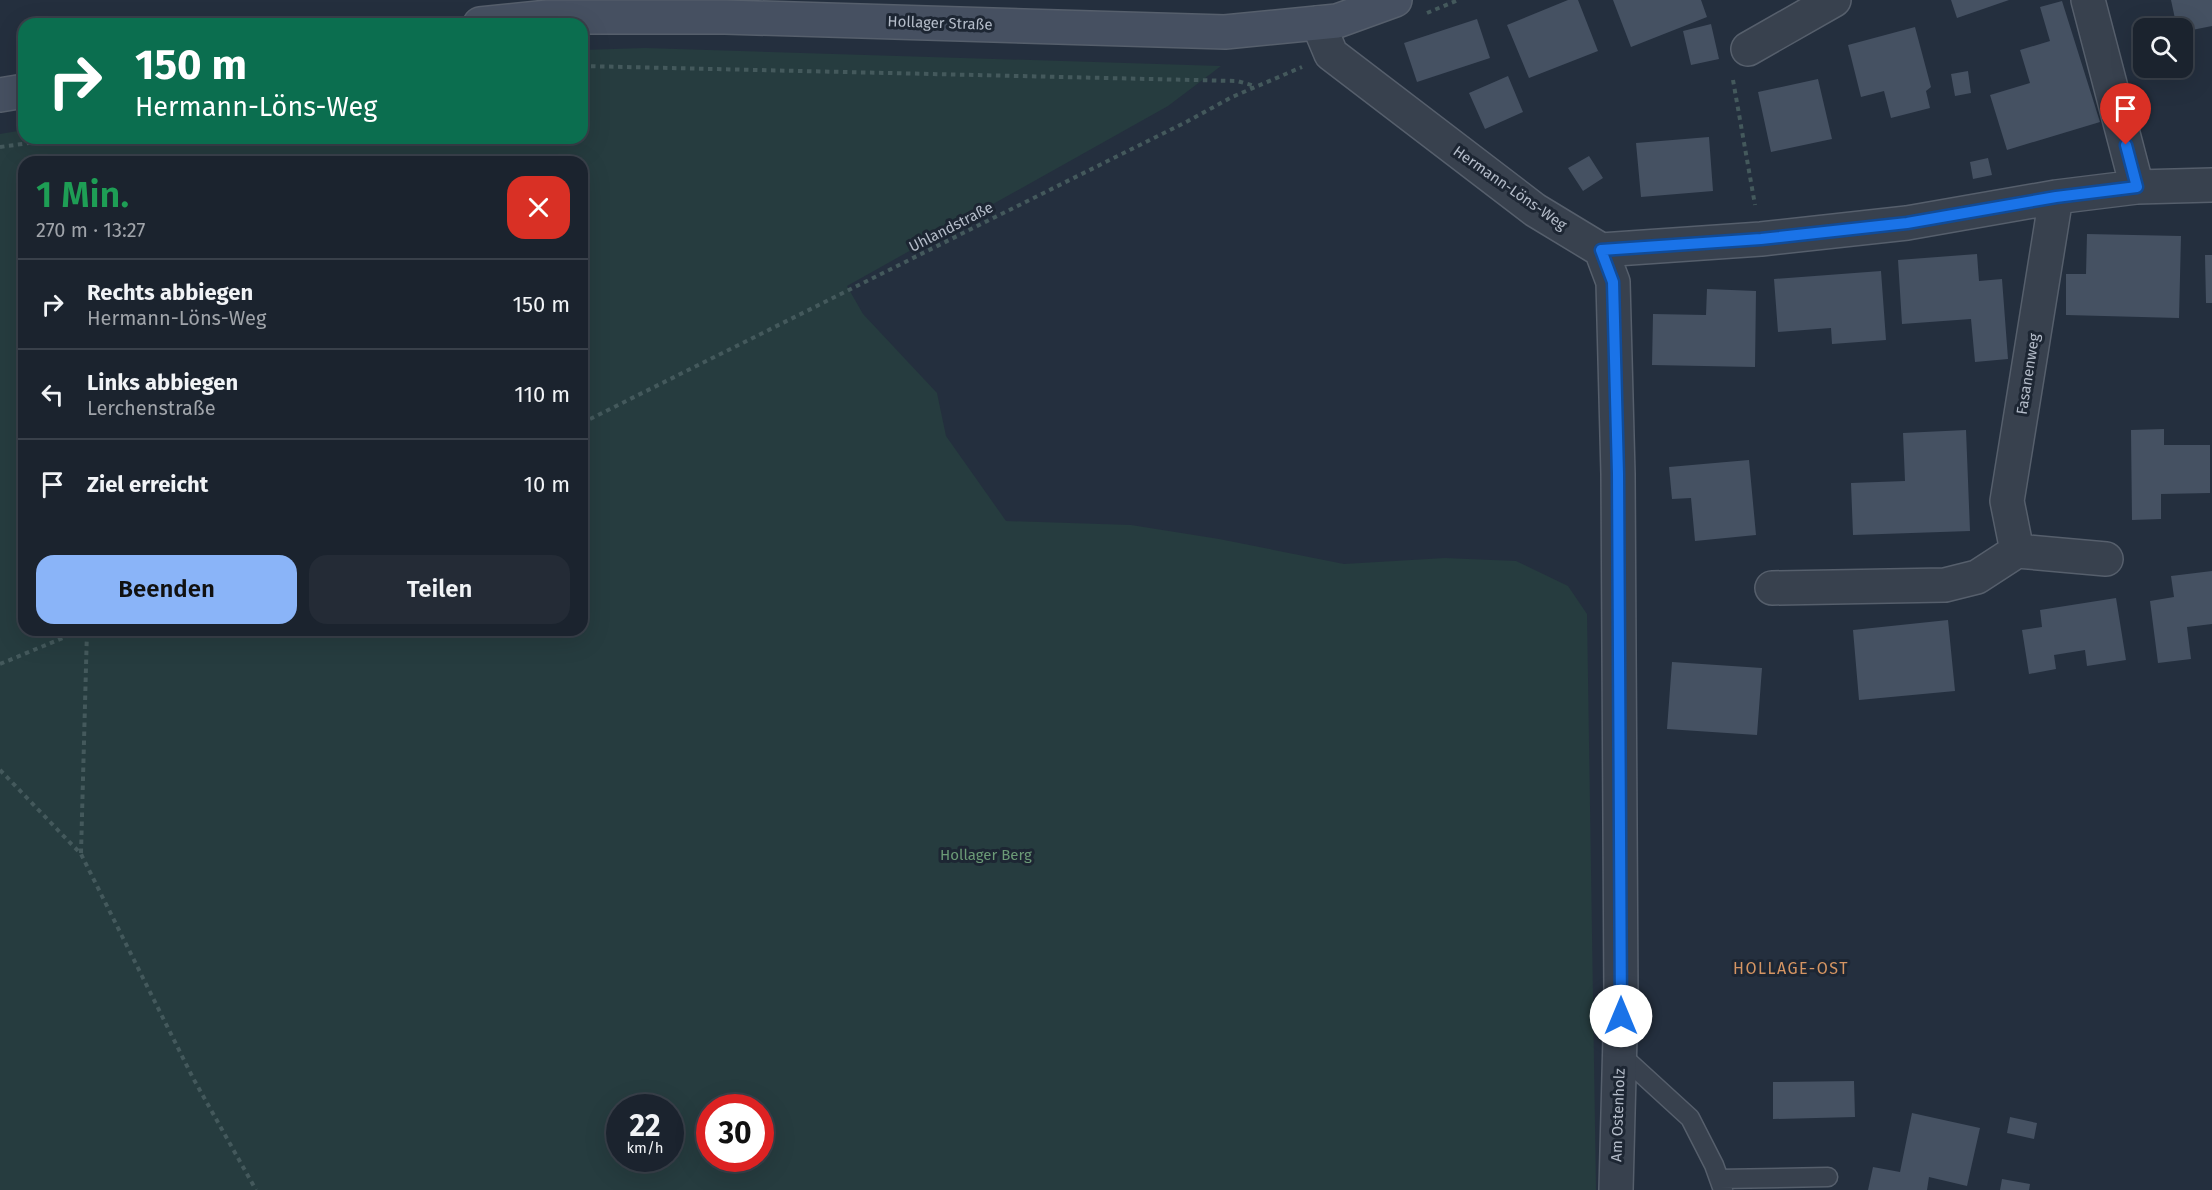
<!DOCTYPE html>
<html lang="de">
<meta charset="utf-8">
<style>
body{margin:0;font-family:"Fira Sans",sans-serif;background:#242b36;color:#f1f3f6;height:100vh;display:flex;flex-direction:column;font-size:22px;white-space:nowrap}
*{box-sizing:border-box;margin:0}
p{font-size:20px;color:#a0a4aa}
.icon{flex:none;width:33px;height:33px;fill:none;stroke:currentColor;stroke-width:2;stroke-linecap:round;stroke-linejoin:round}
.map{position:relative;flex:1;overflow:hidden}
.sheet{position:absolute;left:18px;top:156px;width:570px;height:480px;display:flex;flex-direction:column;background:#1b232e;border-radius:18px;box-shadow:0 6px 24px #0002,0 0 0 2px #39404a}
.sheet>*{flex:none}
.hud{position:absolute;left:18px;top:18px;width:570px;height:126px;border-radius:18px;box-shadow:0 6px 24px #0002,0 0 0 2px #39404a;background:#0b6e4f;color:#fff;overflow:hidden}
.controls{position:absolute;left:2133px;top:18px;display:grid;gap:12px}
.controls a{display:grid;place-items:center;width:60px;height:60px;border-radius:12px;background:#1b232e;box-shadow:0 6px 24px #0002,0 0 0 2px #39404a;font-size:30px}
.speed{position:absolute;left:606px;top:1094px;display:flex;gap:12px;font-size:30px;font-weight:700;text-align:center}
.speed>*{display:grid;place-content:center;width:78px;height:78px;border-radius:50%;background:#1b232e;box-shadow:0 6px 24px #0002,0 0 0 2px #39404a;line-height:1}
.speed small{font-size:15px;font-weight:400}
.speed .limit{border:9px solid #d22;background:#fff;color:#111}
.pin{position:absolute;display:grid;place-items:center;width:51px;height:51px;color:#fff;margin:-62px -26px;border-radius:50% 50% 50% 0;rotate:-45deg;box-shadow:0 0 6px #0007}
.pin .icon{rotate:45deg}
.me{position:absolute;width:66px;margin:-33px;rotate:0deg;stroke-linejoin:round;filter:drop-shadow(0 0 4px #0008)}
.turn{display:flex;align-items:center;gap:21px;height:126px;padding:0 18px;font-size:27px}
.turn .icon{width:78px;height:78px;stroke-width:2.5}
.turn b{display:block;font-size:42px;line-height:51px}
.round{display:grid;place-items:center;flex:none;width:63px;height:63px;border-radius:18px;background:#242b36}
.overview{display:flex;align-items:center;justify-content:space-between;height:102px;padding:0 18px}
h1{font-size:36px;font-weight:600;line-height:45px;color:#1e9e55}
.primary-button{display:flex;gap:12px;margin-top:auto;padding:12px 18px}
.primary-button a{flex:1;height:69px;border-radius:18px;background:#8ab4f8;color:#111;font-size:24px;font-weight:600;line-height:69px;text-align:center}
.primary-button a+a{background:#242b36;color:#f1f3f6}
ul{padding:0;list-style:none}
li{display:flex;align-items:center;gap:18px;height:90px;padding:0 18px;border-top:2px solid #39404a}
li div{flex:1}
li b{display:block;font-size:22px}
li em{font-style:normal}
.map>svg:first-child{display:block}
.green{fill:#263c3f;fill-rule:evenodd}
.building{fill:#455162}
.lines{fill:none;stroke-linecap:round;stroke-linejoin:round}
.lane-casing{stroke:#565f6c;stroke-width:21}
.street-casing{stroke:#565f6c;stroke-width:36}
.secondary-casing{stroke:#565f6c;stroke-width:36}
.path{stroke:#44595c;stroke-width:4;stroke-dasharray:4.5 4.5;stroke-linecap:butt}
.lane{stroke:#38414e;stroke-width:18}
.street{stroke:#38414e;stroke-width:33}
.secondary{stroke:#465061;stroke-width:33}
.route-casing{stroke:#114b97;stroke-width:15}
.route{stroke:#1a73e8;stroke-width:10}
.labels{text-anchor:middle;stroke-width:6;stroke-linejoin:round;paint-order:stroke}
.street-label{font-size:15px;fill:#b4bcc9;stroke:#1d2633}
.park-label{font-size:15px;fill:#6b9a76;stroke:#1d2633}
.neighbourhood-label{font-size:16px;letter-spacing:1.5px;fill:#d59563;stroke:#1d2633}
</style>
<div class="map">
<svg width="2212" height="1190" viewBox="0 0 2212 1190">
<rect width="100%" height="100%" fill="#242f3e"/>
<path class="green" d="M645,48L1221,66L1168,106L847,286L863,314L937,393L946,436L1006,521L1131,525L1219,539L1344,564L1445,558L1516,561L1568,586L1587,614L1596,1190H0V134L24,130V138H582V50ZM24,162H582V630H24ZM620,1107H670V1158H620ZM710,1107H760V1158H710Z"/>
<path class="building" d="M1568,0H1578L1598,51L1529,78L1507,25Z
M1613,0H1701L1707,17L1631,47Z
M1951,0H2009L1957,18Z
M2171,0H2212V26L2182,32V28H2177Z
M2062,1L2100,122L2007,150L1990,95L2030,83L2020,50L2050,41L2040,7Z
M1477,19L1490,58L1417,82L1404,43Z
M1711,24L1719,59L1691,65L1683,31Z
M1915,27L1931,87L1926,91L1930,108L1891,118L1884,91L1861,97L1848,45Z
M1968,71L1971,93L1955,96L1951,74Z
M1508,76L1523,112L1485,129L1469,93Z
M1818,79L1832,139L1771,152L1758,92Z
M1709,137L1713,191L1641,197L1636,143Z
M1589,156L1603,178L1583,191L1568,168Z
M1988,158L1992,175L1973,179L1970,162Z
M2087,234L2181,236L2179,318L2066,315V274H2086Z
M1977,254L1979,281L2002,279L2008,359L1975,362L1971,319L1902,324L1898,260Z
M2205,255H2212V303H2206Z
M1881,271L1886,340L1832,344L1831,328L1778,332L1774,279Z
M1707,289L1756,291L1755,367L1652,365L1653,314L1706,315Z
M2164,429V445H2210V493L2161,494V519L2132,520L2131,430Z
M1966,430L1970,531L1853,535L1851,483L1905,481L1903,433Z
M1749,460L1756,535L1695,541L1691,498L1672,499L1669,467Z
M2212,571V624L2187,627L2191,659L2158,663L2150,601L2174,597L2171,576Z
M2116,598L2126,660L2087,666L2085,650L2054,655L2056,669L2029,674L2022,630L2042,627L2040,610Z
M1948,620L1955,691L1859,700L1853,630Z
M1672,662L1762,668L1757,735L1667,729Z
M1854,1081L1855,1117L1773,1119V1082Z
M1912,1113L1980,1128L1967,1186L1929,1177L1927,1190H1868L1873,1167L1900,1172Z
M2010,1117L2037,1123L2034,1139L2007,1133Z
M2002,1179L2030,1184L2029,1190H2000Z"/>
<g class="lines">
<g class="lane-casing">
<path id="lane" d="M1620,1054L1690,1118L1714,1165L1723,1190
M1719,1179L1828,1177"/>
</g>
<g class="street-casing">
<path id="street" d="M2088,0L2137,187
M1318,23L1331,54L1535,210L1601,250L1761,239L1907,223L2056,197L2137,187L2212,185
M1748,49L1834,0
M2056,197L2007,501L2017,551L2106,559
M1601,250L1613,282L1618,474L1621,998L1616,1190
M1772,588L1945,585L1977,577L2017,551"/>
</g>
<g class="secondary-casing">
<path id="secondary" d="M480,24L548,17H725L1225,32L1337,21L1395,0
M0,95L24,91"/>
</g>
<path class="path" d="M1427,13L1458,0
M582,66L1237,81L1255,86
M1733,80L1755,205
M0,147L65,138
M582,423L1188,121L1232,97L1302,67
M0,664L82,630
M0,770L81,854L193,1078L256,1190
M81,853L87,630"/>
<use href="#lane" class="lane"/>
<use href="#street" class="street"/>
<use href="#secondary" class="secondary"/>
</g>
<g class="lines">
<g class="route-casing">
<path id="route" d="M1621,1016L1618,474L1613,282L1601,250L1761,239L1907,223L2056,197L2137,187L2126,145"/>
</g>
<use href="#route" class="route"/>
</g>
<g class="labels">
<g class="street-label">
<text transform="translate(940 23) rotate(2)" y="5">Hollager Straße</text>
<text transform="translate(1510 188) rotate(35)" y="5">Hermann-Löns-Weg</text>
<text transform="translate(951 227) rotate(-27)" y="5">Uhlandstraße</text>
<text transform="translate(2028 374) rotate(-81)" y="5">Fasanenweg</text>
<text transform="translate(1618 1115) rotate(-88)" y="5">Am Ostenholz</text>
</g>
<g class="park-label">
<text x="986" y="860">Hollager Berg</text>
</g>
<g class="neighbourhood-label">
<text x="1791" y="974">HOLLAGE-OST</text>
</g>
</g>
</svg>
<div class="controls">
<a><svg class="icon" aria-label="search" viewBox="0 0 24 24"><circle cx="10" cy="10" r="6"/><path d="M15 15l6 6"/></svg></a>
</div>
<div class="speed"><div>22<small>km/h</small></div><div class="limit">30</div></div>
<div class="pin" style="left:2126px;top:145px;background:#d93025"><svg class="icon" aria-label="arrive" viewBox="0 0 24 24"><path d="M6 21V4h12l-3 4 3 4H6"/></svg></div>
<svg class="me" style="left:1621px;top:1016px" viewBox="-20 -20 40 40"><circle r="19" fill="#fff"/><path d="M0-13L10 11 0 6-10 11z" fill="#1a73e8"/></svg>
<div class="hud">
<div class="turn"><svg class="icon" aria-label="right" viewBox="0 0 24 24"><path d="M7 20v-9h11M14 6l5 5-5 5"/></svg><div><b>150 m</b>Hermann-Löns-Weg</div></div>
</div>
<section class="sheet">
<div class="overview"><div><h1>1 Min.</h1><p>270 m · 13:27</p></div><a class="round" style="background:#d93025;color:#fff"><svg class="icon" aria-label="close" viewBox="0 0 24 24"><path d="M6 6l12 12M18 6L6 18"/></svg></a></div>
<ul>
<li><svg class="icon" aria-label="right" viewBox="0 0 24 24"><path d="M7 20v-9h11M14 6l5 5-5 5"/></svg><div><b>Rechts abbiegen</b><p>Hermann-Löns-Weg</p></div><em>150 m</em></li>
<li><svg class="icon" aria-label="left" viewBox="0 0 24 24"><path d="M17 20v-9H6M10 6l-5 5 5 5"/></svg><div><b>Links abbiegen</b><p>Lerchenstraße</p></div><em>110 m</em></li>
<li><svg class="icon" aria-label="arrive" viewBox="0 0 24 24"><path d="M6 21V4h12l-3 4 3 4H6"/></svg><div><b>Ziel erreicht</b></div><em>10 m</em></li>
</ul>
<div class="primary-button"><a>Beenden</a><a>Teilen</a></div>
</section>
</div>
